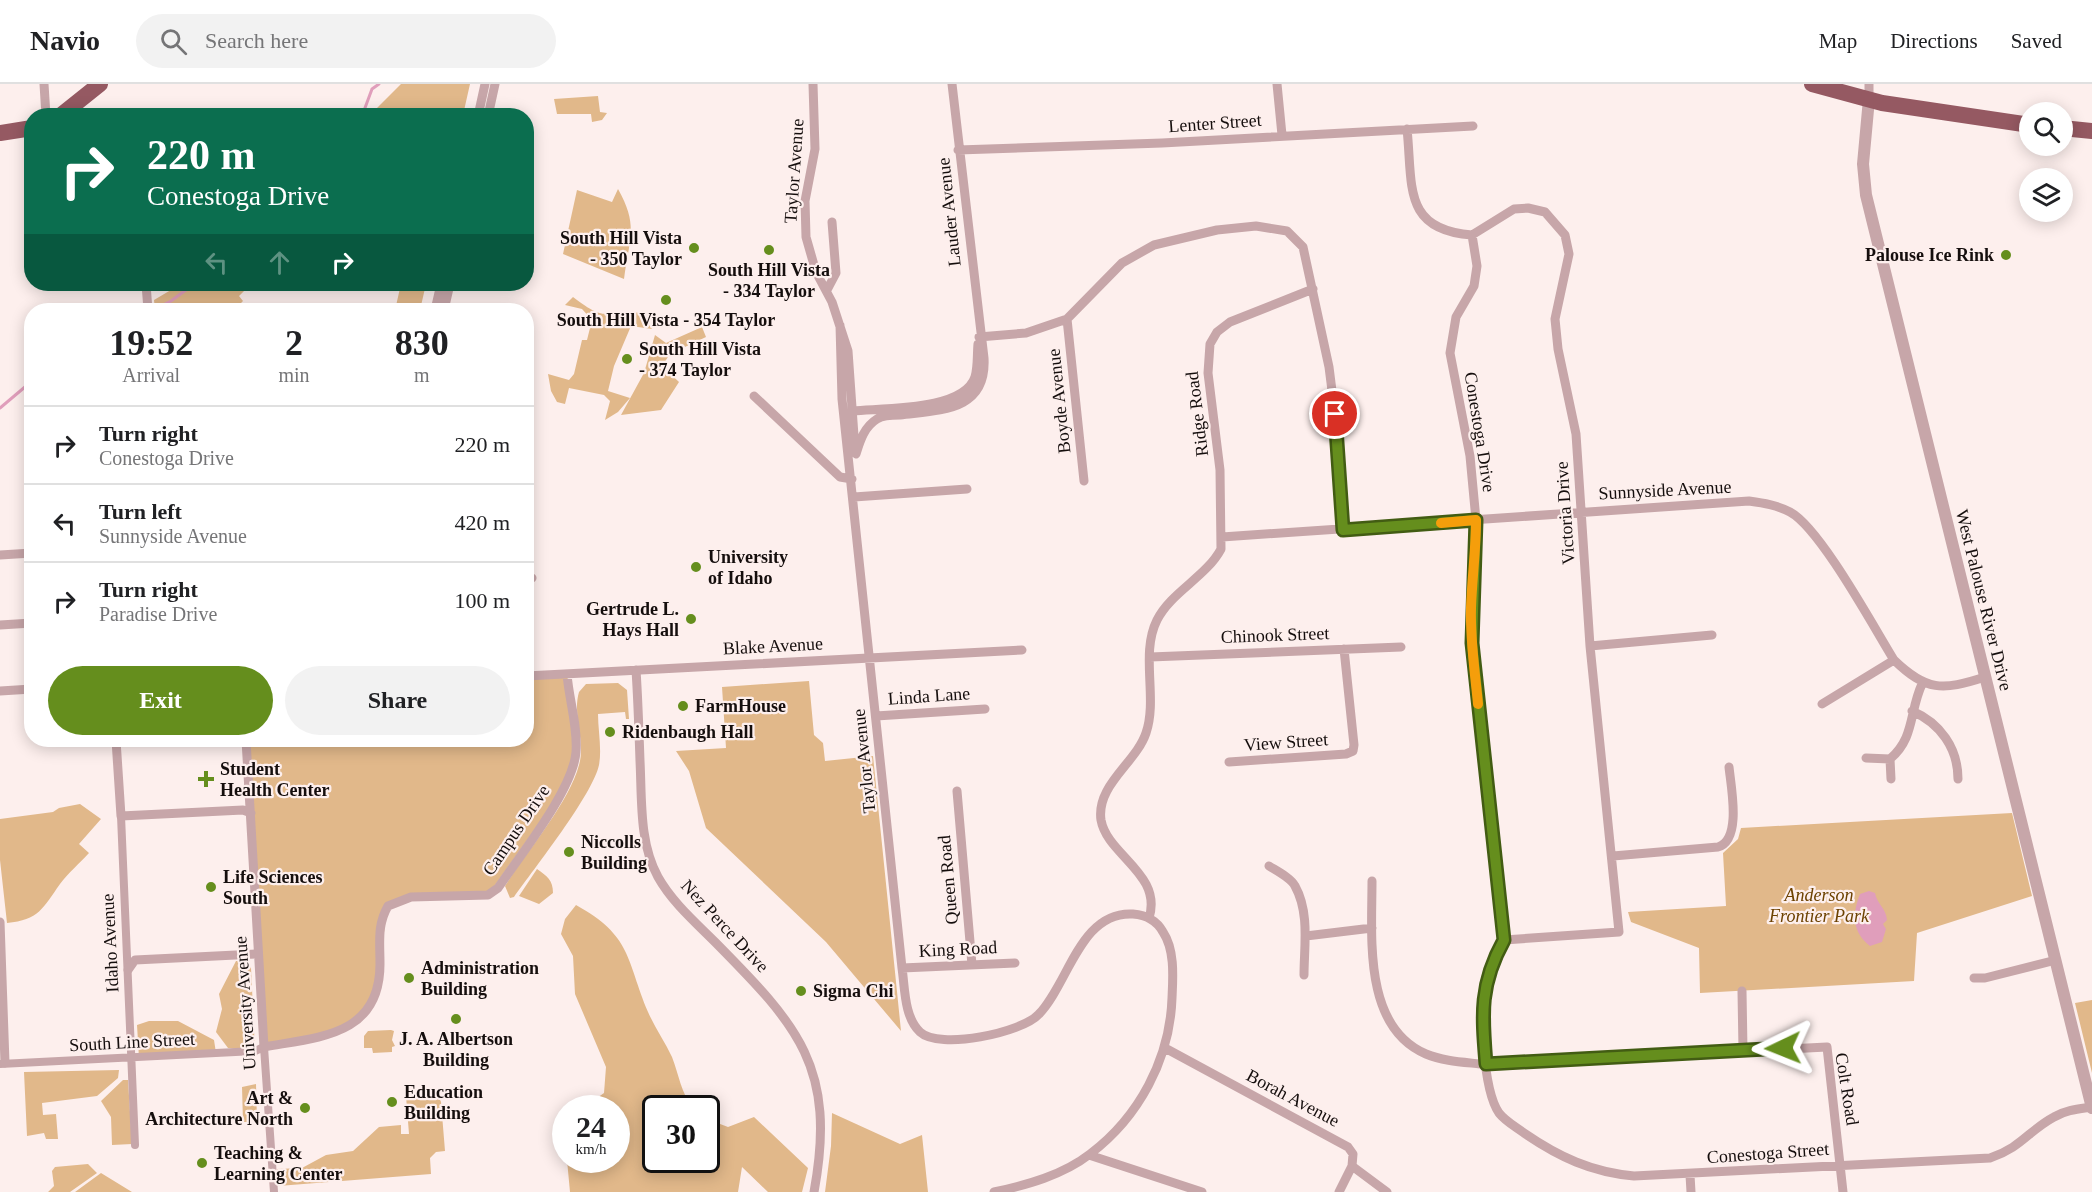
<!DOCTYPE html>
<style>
body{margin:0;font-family:"Times New Roman",serif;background:#f2f2f2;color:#202124;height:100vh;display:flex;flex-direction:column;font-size:22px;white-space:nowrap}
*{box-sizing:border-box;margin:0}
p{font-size:20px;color:#757577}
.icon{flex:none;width:33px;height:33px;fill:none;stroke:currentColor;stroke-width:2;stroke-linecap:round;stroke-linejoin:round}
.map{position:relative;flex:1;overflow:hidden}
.drawer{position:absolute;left:24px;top:219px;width:510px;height:444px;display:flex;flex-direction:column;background:#fff;border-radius:24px;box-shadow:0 3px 15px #0003}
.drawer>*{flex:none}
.hud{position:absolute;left:24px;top:24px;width:510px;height:183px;border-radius:24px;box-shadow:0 3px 15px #0003;background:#0b6e4f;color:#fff;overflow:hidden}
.buttons{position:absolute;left:2019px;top:18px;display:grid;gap:12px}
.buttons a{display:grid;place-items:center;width:54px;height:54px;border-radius:50%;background:#fff;box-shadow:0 3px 15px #0003;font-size:30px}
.speed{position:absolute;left:552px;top:1011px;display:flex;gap:12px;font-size:30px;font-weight:700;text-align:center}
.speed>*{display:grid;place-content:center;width:78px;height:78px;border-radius:50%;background:#fff;box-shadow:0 3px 15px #0003;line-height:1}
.speed small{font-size:15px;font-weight:400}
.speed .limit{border:3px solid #111;border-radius:9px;background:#fff;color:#111}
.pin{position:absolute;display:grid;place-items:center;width:51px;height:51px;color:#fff;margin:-26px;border:3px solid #fff;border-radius:50%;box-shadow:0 2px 6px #0007}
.me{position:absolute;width:66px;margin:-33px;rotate:268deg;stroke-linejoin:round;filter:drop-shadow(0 0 4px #0008)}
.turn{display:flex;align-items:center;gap:21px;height:126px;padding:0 24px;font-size:27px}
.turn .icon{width:78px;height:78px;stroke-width:2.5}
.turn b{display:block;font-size:42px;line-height:51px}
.lanes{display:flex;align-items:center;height:57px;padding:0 24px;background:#0003;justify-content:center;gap:30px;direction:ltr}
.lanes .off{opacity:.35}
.eta{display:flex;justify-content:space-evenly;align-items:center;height:102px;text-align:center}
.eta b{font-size:36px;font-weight:800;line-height:42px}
.cta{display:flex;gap:12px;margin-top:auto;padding:12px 24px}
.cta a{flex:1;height:69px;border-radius:36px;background:#658e1d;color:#fff;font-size:24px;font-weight:800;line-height:69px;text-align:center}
.cta a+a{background:#f2f2f2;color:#202124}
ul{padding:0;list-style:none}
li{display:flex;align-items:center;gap:18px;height:78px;padding:0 24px;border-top:2px solid #e0e0e0}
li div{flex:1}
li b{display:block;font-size:22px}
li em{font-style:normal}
header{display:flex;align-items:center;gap:36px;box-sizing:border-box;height:84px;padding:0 30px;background:#fff;border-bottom:2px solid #e0e0e0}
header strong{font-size:28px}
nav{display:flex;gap:33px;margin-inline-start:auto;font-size:21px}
.search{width:420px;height:54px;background:#f2f2f2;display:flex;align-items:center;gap:15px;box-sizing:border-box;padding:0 21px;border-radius:33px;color:#757577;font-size:22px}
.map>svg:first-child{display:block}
.green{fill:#e1b88a}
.water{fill:#e09ebb}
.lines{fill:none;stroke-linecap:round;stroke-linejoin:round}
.stream{stroke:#e09ebb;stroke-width:3}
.pedestrian{stroke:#c7a6a9;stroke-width:8}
.minor{stroke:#c7a6a9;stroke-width:9}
.tertiary{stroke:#c7a6a9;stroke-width:12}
.trunk{stroke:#955962;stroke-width:16}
.route-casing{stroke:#425c13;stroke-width:15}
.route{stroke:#658e1d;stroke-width:10}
.slow{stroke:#f59e0b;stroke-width:10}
.poi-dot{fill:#658e1d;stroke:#fdefed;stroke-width:2}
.labels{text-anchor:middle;stroke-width:4.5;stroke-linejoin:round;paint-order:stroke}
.street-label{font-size:18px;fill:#150e0d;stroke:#fdefed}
.poi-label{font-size:18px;font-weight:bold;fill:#150e0d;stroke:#fdefed;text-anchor:start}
.park-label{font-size:18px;font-style:italic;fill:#6d4200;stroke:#fdefed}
</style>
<header>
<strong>Navio</strong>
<div class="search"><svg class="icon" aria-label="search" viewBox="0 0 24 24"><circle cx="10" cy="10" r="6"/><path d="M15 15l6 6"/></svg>Search here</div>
<nav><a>Map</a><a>Directions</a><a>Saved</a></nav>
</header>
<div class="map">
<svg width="2092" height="1108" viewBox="0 0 2092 1108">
<rect width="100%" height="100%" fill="#fdefed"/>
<path class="green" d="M401,0H470L463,31L443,27L434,31H370Z
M598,12L600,28L607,29L602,36L592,38L591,30H557L554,15Z
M618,105C639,142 629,155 624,195L563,170L577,106L612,118Z
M181,200H251L239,212L243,217L234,226H155L154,216Z
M401,200H426L420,226H395Z
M573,213C608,240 604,226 641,229L652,245L631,242L614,282L608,307L630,314L618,328L605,336L610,317L604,311L569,304L565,320L557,318L551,307L548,290L569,296L574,290L582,256H587L592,236L582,225L565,221Z
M702,243L706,253L670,270L662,282L679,298L661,326L621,331L644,289L655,251L666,259Z
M567,590L576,651L567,700L488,811H438L388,821L374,916L343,946L264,963L246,656H526L527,592Z
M809,597L814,651L823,659L825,677L873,672L901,947L826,858L706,744L689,687L676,667L726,664L722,603Z
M618,599L627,606L629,635H626L625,628L598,630C598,646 602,665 599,681C593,710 534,785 514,813L510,814L505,802C526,768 569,719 579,681C586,657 572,632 579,608L586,600Z
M80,720L101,735L79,760L89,769C80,779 68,789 60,800C43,824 39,836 7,839L0,776V735L53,728L59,724Z
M2012,729L2032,812L1917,849L1914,897L1700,909L1699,864L1631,838L1628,828L1726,822L1723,769L1738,755L1741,744Z
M537,785C547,792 553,796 553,809L539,820L519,812Z
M576,821C632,852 626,875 648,928C655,944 665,958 672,973C679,991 681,1009 693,1024H656V1076H706L707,1035L728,1043L754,1033L808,1084L802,1108H768L742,1083L738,1108H570L567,1076H616V1024H583L604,1009L606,983L575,910L573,872L561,850L565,835Z
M236,877H246L251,884L255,967L228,964L216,948L222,925L219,910Z
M2092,916V989L2075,919Z
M149,937H178L214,956L216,969L139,974L137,941Z
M391,946L394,947L392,956L395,962L392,963V968L373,969L372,964H364V952L368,947Z
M119,986L118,994L97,1012L42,1019L43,1031L56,1030L58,1055H46L44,1049L27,1052L24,988Z
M123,996H128L132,1060L112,1061L111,1033L101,1017Z
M256,1000L257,1038H243L242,1003Z
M438,1010L441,1018L445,1067L436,1068L430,1074L431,1090L278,1102L277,1085L302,1084L326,1071L353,1067L379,1043L401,1041V1050H409L406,1012Z
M832,1029L900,1060L922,1051L928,1108H825L831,1062Z
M88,1080L97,1089L70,1108H48L54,1102L52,1087L55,1083Z
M101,1089L132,1108H75Z"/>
<path class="water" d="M1869,807L1875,809C1877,820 1886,824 1887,836L1883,840L1886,845L1882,858L1870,862C1852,848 1852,830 1860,810Z"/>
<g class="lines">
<path class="stream" d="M362,32L372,5L379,0
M157,224L171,217L194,200
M0,324L32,297"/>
<path class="pedestrian" d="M121,732L135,1061
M0,980L255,967L264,963L274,1108"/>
<path class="minor" d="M44,0L46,32
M813,0L815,65L805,117L806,153L816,188L832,218L848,267L855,366
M1277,0L1282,51
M1869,0V15
M478,32L485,0
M488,32L495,0
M1407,45C1413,101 1402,146 1472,151L1514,125L1528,124L1545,128L1565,151L1569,170L1555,235L1558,265L1576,350L1590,562L1619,848L1504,856
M958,66L1162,59L1473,42
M1472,151L1477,182L1474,202L1456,233L1450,269L1470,372L1476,436L1472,559L1504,856C1498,868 1490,880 1486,893C1478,920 1483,1006 1499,1029C1505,1037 1516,1043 1524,1049C1559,1073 1591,1088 1634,1092L1990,1074C2022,1063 2028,1047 2054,1033C2066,1026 2079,1025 2092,1023
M146,200L148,226
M827,206L836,189L832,138
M435,226L441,200
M444,226L450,200
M1067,235L1084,397
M840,241L842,315L902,884C905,904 904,933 920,948C939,966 1022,949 1039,930C1069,899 1080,827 1133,830C1146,831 1157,837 1163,848C1175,866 1173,893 1172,914C1170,975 1139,1033 1090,1070C1063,1091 1027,1101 994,1108
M979,253L1026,249L1067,235L1122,179L1154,161L1217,146L1256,142L1287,147L1303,163L1329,283L1338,354L1343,446
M754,312L840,393L852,395
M853,327C884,324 964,327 975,293C978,283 977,270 978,260
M856,370C860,357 864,343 877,335C883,331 893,331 900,331C939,326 987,328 984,274L952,0
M854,413L967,405
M1222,453L1749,417C1763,419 1777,421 1790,428C1820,444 1873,542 1894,576C1926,607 1942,607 1985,593
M0,471L32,469
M526,491L532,494
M0,541L32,539
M1590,562L1712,551
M1150,573L1401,563
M636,586C638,616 639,647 640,677C642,715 639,759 658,793C672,818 695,838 715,858C798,942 837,983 814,1108
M526,592L1022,566
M0,607L32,605
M1822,620L1894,576
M1912,627C1940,639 1958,664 1958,695
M876,632L985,625
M116,656L121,732L243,726L251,729
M246,656L264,963C319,953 380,952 380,880C380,858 377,841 388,822L411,813L488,811L498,804C521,770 573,706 576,668C578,642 569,616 567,590
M1866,674L1890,675C1915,654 1909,628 1922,600
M1890,675L1891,695
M1229,678L1346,670L1353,667L1354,661L1344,565
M957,707L972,881
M1613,772L1718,763C1742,756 1731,703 1729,683
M1269,782C1277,787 1291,794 1295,802C1310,829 1304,863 1304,891
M1372,797C1372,854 1363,943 1426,970C1443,977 1462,978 1480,980L1827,963L1843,1108
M1149,834C1163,790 1107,771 1101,736C1096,701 1136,679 1146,649C1158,614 1140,570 1157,536C1171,508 1206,493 1221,465L1220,386L1208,289L1210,260L1217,248L1230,238L1313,205
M0,838L5,979
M1306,852L1372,844
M902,884L1015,879
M128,886L135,876L258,870
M1974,894H1985L2056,876
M1742,907L1743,966
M1165,964L1348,1063L1353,1070L1352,1082L1387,1108
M1089,1071L1202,1108
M1690,1091L1691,1108
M1339,1108L1352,1082"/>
<path class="tertiary" d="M1869,15L1863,80L1866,111L2092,1024"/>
<path class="trunk" d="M1812,0L1882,19L2030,41
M60,32L100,0
M2062,44L2092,47
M0,49L32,44"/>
</g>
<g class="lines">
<g class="route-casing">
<path id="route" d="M1335,330L1343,446L1476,436L1472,559L1504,856C1479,901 1482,931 1486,980L1783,964"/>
</g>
<use href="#route" class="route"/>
<path class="slow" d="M1441,439L1476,436C1476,466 1472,494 1471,524C1470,556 1475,588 1478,620"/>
</g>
<g class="poi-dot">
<circle cx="694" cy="164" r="6"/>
<circle cx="769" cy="166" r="6"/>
<circle cx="2006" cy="171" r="6"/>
<circle cx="666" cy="216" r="6"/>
<circle cx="627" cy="275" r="6"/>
<circle cx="696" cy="483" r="6"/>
<circle cx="691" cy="535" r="6"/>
<circle cx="683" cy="622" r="6"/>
<circle cx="610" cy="648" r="6"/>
<path d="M203 686h6v6h6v6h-6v6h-6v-6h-6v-6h6z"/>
<circle cx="569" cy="768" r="6"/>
<circle cx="211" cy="803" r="6"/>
<circle cx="409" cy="894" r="6"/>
<circle cx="801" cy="907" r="6"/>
<circle cx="456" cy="935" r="6"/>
<circle cx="392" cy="1018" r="6"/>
<circle cx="305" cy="1024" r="6"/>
<circle cx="202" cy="1079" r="6"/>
</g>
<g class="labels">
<g class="street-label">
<text transform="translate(1215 39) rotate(-4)" y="6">Lenter Street</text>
<text transform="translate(794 87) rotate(-86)" y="6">Taylor Avenue</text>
<text transform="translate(949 128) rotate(-96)" y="6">Lauder Avenue</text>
<text transform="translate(1059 317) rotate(-96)" y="6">Boyde Avenue</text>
<text transform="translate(1197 330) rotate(-97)" y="6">Ridge Road</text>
<text transform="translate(1480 348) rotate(81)" y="6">Conestoga Drive</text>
<text transform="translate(1665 406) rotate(-3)" y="6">Sunnyside Avenue</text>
<text transform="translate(1565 429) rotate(-94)" y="6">Victoria Drive</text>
<text transform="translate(1984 516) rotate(76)" y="6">West Palouse River Drive</text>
<text transform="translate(1275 551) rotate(-2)" y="6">Chinook Street</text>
<text transform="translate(773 562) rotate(-3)" y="6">Blake Avenue</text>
<text transform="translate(929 612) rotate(-4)" y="6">Linda Lane</text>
<text transform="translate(1286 658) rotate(-4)" y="6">View Street</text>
<text transform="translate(864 677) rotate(-96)" y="6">Taylor Avenue</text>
<text transform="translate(516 746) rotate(-56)" y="6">Campus Drive</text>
<text transform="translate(948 796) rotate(-95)" y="6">Queen Road</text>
<text transform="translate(725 842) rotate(47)" y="6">Nez Perce Drive</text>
<text transform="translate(110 859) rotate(-93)" y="6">Idaho Avenue</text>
<text transform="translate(958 865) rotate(-3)" y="6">King Road</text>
<text transform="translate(245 919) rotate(-94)" y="6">University Avenue</text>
<text transform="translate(132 958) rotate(-3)" y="6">South Line Street</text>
<text transform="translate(1847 1005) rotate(81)" y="6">Colt Road</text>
<text transform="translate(1293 1014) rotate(28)" y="6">Borah Avenue</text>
<text transform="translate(1768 1069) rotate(-4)" y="6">Conestoga Street</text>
</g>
<g class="poi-label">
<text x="682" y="160" text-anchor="end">South Hill Vista<tspan x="682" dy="21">- 350 Taylor</tspan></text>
<text x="1994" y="177" text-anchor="end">Palouse Ice Rink</text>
<text x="769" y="192" text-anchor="middle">South Hill Vista<tspan x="769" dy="21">- 334 Taylor</tspan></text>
<text x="666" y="242" text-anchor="middle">South Hill Vista - 354 Taylor</text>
<text x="639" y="271">South Hill Vista<tspan x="639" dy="21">- 374 Taylor</tspan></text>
<text x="708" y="479">University<tspan x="708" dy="21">of Idaho</tspan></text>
<text x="679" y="531" text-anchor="end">Gertrude L.<tspan x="679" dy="21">Hays Hall</tspan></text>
<text x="695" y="628">FarmHouse</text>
<text x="622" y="654">Ridenbaugh Hall</text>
<text x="220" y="691">Student<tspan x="220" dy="21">Health Center</tspan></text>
<text x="581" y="764">Niccolls<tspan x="581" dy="21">Building</tspan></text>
<text x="223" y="799">Life Sciences<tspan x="223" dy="21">South</tspan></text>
<text x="421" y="890">Administration<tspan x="421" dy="21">Building</tspan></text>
<text x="813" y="913">Sigma Chi</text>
<text x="456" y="961" text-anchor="middle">J. A. Albertson<tspan x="456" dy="21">Building</tspan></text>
<text x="404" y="1014">Education<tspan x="404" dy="21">Building</tspan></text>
<text x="293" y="1020" text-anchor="end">Art &amp;<tspan x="293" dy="21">Architecture North</tspan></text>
<text x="214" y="1075">Teaching &amp;<tspan x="214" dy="21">Learning Center</tspan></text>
</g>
<g class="park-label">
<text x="1819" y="817">Anderson<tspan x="1819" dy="21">Frontier Park</tspan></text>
</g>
</g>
</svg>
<div class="buttons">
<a><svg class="icon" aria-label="search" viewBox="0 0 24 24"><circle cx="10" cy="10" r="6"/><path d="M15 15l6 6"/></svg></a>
<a><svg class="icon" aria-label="layers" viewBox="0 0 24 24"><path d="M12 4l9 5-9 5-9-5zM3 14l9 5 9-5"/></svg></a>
</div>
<div class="speed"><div>24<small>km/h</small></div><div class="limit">30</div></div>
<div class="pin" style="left:1335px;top:330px;background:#d93025"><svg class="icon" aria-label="arrive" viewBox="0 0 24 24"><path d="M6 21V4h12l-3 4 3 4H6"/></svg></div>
<svg class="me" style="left:1783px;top:964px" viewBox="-20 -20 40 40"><path d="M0-17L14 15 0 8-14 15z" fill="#658e1d" stroke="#fff" stroke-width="4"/></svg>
<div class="hud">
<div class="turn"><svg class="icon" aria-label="right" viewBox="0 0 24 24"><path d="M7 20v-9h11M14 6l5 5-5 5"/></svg><div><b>220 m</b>Conestoga Drive</div></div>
<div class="lanes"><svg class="icon off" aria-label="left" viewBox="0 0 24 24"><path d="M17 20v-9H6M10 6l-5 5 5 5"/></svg><svg class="icon off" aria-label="ahead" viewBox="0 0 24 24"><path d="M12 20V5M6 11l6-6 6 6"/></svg><svg class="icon" aria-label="right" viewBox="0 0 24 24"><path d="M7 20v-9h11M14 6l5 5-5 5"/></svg></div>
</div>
<section class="drawer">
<div class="eta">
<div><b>19:52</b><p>Arrival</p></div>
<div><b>2</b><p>min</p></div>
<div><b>830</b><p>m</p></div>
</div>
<ul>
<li><svg class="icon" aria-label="right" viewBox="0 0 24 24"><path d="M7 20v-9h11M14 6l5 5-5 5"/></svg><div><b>Turn right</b><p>Conestoga Drive</p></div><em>220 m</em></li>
<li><svg class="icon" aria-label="left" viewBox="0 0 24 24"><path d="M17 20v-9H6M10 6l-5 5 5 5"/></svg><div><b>Turn left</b><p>Sunnyside Avenue</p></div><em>420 m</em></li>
<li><svg class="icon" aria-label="right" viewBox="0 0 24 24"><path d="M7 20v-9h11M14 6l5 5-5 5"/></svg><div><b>Turn right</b><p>Paradise Drive</p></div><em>100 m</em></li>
</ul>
<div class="cta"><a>Exit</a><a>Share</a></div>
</section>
</div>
